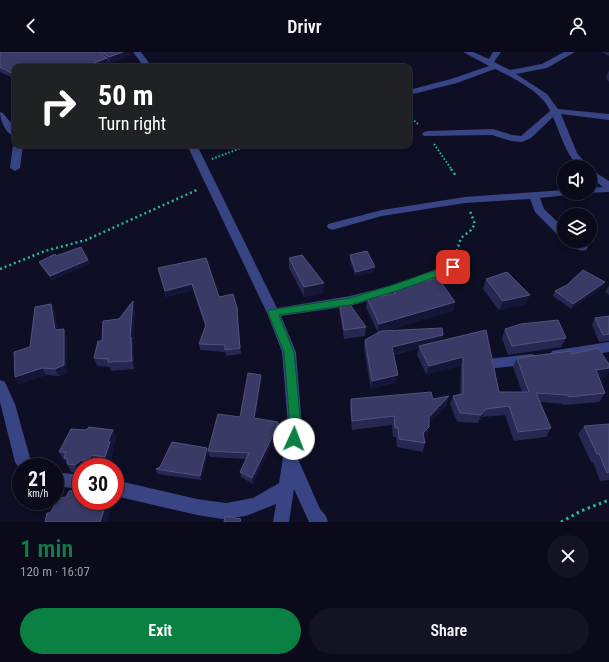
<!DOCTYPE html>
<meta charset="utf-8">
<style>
body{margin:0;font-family:"Roboto Condensed",sans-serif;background:#131324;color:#f1f3f6;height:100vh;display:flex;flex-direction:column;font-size:15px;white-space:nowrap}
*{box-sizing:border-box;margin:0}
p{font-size:13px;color:#999aa3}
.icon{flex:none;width:22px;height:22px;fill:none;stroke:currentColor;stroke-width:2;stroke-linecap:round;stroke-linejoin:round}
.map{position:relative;height:470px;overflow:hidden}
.sheet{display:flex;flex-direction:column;background:#0a0a1b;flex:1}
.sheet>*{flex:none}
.banner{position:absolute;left:12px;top:12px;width:400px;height:84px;border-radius:8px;box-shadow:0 2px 6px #0003,0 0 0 1px #2a2b3a;background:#202124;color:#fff;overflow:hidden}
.buttons{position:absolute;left:557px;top:108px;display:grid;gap:8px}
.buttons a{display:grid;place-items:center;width:40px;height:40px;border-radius:50%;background:#0a0a1b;box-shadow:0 2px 6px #0003,0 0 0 1px #2a2b3a;font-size:20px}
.speed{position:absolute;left:12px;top:406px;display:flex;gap:8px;font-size:20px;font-weight:700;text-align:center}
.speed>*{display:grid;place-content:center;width:52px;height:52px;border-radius:50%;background:#0a0a1b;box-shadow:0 2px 6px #0003,0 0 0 1px #2a2b3a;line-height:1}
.speed small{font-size:10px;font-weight:400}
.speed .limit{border:6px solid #d22;background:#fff;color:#111}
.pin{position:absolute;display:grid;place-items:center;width:34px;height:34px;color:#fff;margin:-17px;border-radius:8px;box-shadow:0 2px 6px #0006}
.me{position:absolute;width:44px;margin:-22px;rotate:2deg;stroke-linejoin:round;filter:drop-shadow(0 0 3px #0008)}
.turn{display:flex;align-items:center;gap:14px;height:84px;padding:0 20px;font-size:18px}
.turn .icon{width:52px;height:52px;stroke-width:2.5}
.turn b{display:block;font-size:28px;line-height:34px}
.round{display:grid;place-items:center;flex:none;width:42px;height:42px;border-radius:21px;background:#131324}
.overview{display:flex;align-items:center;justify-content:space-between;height:68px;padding:0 20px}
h1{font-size:24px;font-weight:600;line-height:30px;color:#0b8043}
.cta{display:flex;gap:8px;margin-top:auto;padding:8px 20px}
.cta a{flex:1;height:46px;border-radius:24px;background:#0b8043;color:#fff;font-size:16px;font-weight:600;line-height:46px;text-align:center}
.cta a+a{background:#131324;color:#f1f3f6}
header{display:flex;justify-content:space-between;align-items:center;height:52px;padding:0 20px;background:#0a0a1b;font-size:18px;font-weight:600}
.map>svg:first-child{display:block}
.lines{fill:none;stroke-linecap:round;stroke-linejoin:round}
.path-far2{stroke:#2db694;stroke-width:2;stroke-dasharray:1.5 2;stroke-linecap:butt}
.path-far1{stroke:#2db694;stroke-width:2.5;stroke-dasharray:2 3;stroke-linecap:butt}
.path{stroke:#2db694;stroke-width:3;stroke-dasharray:2.5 3.5;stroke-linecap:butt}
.minor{fill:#384483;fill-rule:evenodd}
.wall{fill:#272752}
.shaded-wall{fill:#151538}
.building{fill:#393a65;stroke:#51527d}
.route{fill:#0b8043;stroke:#07532c}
</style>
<header><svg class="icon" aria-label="back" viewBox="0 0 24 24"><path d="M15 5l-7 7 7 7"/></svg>Drivr<svg class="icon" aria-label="person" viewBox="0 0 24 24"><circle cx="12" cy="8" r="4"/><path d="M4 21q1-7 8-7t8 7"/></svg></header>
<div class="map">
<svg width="609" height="470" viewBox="0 0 609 470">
<rect width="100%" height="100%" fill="#0e0e24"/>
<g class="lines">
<path class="path-far2" d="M409,64L419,73
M434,92L452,118
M212,107L249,93"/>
<path class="path-far1" d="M451,117L456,124
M455,204L461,186L471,178L475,172L470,159
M0,217L45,199L86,188L199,137"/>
<path class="path" d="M561,470L581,459L609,448"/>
<path class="minor" d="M133,0H141L152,15H144Z
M463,0H473L489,7L493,0H501L494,10L510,18L542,12L564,0H575L547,16L516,22L547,42L558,57L609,62V68L561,62L577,101L589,115H579C565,101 561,83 553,65L531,86L522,90L511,89L492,83L424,84L422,82L424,80L427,79L493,77L512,83L521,84L550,59C544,41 512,25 495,17L457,31L409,43V38L451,27L489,14Z
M0,60L3,61L15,76V85C6,82 0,69 0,60Z
M15,91V93H23L20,116L15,119L10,116L13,93Z
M187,93H197L277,256L350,244L393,233L453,211L457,212L459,215L457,218L400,239L350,254L281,264L296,300L302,374L298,407L320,457L326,464L328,470H309L294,437L289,470H273L276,452L246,464L222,467L197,463L115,444V428L197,447L226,451L253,446L279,431L288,374L282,300L267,261Z
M590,117L609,129V140L586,141H590V136L603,135L590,125Z
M564,138V141H569L568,143L540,146L544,157L564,176V186L560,185L535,160L530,147L465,151L382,164L332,178L328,176L327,174L328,172L382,158L465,145Z
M567,189H581L588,195L586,198C579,200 571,195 567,189Z
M609,290V300L557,308L552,307L550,303L552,299L557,298Z
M531,302L536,303L538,307L536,311L531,312L496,316L491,315L489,311L491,307L496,306Z
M0,328L5,330L15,352L30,406L36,415H21V419L15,410L0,350Z
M55,420L81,423V437L55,434Z"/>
</g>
<path class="wall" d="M0,0H129L130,3L110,11L107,9L108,11L15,15V27L0,20Z
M602,0H609V4Z
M609,18V30L606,25Z
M350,203L374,220L355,224L350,208Z
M56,204L88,208L90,212L52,228L41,214L39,210Z
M289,206L323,241L304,245L289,216Z
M158,216L219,245L238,259L239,266H238L241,302L226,304L225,300L200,298L199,292L205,274L193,238L166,245Z
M486,227L526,252L499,258L483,237Z
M609,234V243L605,240L608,235Z
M603,235L571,257L553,244L555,239Z
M393,236L455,250L453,259L385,279L441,289L486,278L499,340H522L513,315L517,306L572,302L609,312V319L606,324L599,326L605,341L599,350L564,353L563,352L540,350L551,376L546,385L514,389L505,363L482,365L478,371L457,370L450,352L453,344L460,342L461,314L426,322L417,303L419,296L394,303L396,330L371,337L364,296L365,288L378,281L366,255L367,246L392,243Z
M339,248L366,275L365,284L344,287L339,257Z
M135,257L133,290L134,294V317L111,319L110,315L97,314L94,306L102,289L119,267Z
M55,259L57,278L67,285V321L59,324L46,323L19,332L15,325L30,295Z
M609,264V289L599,290L592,273L595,266Z
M505,277L566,286L561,295L508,303L502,286Z
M261,323V329L255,366L278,370V376L276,389H273L253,432L241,425L240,420L246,407L210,405L208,399L240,365Z
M351,347H433L447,353L429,371L427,384L424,386L425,391L423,400L397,395L396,385H393L392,373L352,378L350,356Z
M609,372V428L600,429L593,410H591L578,382L584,374Z
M86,378H113L116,386L113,395L114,398L109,414L96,412L93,415H81L80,421L71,420L67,412V411L65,408H64L59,400Z
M207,396L208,400L201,428L157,422L156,417Z"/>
<path class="shaded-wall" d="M123,0H129L130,3L110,11L109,5Z
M107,6L108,11L99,15H84Z
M88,208L90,212L52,228L50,224Z
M375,215L374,220L355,224L356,220Z
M605,230L603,235L571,257L573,252Z
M324,231L323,241L304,245V235Z
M192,232L193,238L166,245L165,239Z
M530,243L526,252L499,258L503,249Z
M133,249L135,257L133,290L134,294V317L132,309L130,286Z
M455,250L453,259L378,281L379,272Z
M51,252L55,259L58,286L55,278Z
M237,259H238L239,266H238L241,302Z
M64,277L67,285V321L59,324L55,317Z
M443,283L441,291L419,294V296L391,303L392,295Z
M463,305L461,314L426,322L429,314Z
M42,316L46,323L19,332L15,325Z
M609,316V319L606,324L590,327L596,318Z
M261,323V329L254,372V366Z
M398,323L396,330L371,337L372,329Z
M449,344L447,353L426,374L429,365Z
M486,357L482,365L478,371L481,363Z
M278,370V376L276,389V383Z
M429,375L427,384L421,389L423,381Z
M113,378L116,386L113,395L114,398L109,414L105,405L108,389Z
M273,383V389L253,432L252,426Z
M207,396L208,400L201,428L200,424Z
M92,403L96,412L93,415H92L88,408Z
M81,408L85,415H81V420L80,421L75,413Z
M107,449H114L107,470H100Z"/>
<path class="building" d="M0,0H123L109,5L101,0L99,1L107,6L84,15H15V23L0,15Z
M81,195L88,208L50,224L39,210L55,202L56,204Z
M367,199L375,215L356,220L350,203Z
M302,203L324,231L304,235L289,206Z
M206,206L219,245L233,242L238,259H237L240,296L225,298V293L199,292L206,273L192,232L165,239L158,216Z
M583,218L605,230L573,252L555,239L567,233Z
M507,220L530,243L503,249L486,227Z
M438,226L455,250L379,272L367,246L395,242L393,236Z
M346,247L366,275L344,278L339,248Z
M133,249L130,286L131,285L132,309L108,310V307L94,306L98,289H102L103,269L119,267Z
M51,252L55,278L64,277V313L55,317L42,316L15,325L14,300L30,295L35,255Z
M609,264V282L603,283L595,266Z
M558,268L566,286L512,294L505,277L521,272Z
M442,276L443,283L392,295L398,323L372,329L365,288L381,279Z
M486,278L499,340H529L517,306L571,299L572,302L598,296L609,312V316L596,318L605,341L569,345L568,343L536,341L551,376L518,380L509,354L486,357L481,363L460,361L453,344L463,342V305L429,314L419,294Z
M248,321L261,323L254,366L278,370L276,383H273L252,426L240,420L249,401L208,399L218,362L240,365Z
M431,340L433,347L449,344L429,365V375L423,381L425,391L399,387L398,376H395L394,364L352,369L351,347Z
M609,372V420L607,421L599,401L597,402L584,374Z
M89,375L113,378L108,389L110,390L105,405L92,403L88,408H81L75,413L67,412L68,407L64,406L66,400H59L71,377L86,378Z
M172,390L207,396L200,424L156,417L160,415Z
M81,437V449H107L100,470H45L47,461H50L59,446L66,445L69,439Z
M225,464L241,467L240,470H224Z"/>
<path class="route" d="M453,212L456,213L457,215L456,218L399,238L350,253L279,263L294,300L301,374L298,391L294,392L290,391L288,387L290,374L284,300L268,261L269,258L350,246L393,233Z"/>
</svg>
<div class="buttons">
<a><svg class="icon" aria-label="sound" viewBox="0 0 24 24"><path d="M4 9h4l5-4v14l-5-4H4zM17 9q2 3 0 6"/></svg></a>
<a><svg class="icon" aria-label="layers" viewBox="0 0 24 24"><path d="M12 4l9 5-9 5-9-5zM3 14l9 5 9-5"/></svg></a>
</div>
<div class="speed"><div>21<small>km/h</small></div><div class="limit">30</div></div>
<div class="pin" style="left:453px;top:215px;background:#d93025"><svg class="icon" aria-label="arrive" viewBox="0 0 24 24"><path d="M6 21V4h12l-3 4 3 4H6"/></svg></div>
<svg class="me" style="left:294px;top:387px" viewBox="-20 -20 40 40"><circle r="19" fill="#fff"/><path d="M0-13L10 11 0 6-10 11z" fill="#0b8043"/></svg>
<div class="banner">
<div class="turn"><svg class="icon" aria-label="right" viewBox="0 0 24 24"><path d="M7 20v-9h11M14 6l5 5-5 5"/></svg><div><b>50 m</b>Turn right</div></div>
</div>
</div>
<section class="sheet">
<div class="overview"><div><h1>1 min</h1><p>120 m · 16:07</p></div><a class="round"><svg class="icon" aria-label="close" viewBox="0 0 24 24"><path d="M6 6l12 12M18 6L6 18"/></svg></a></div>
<div class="cta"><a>Exit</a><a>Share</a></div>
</section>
